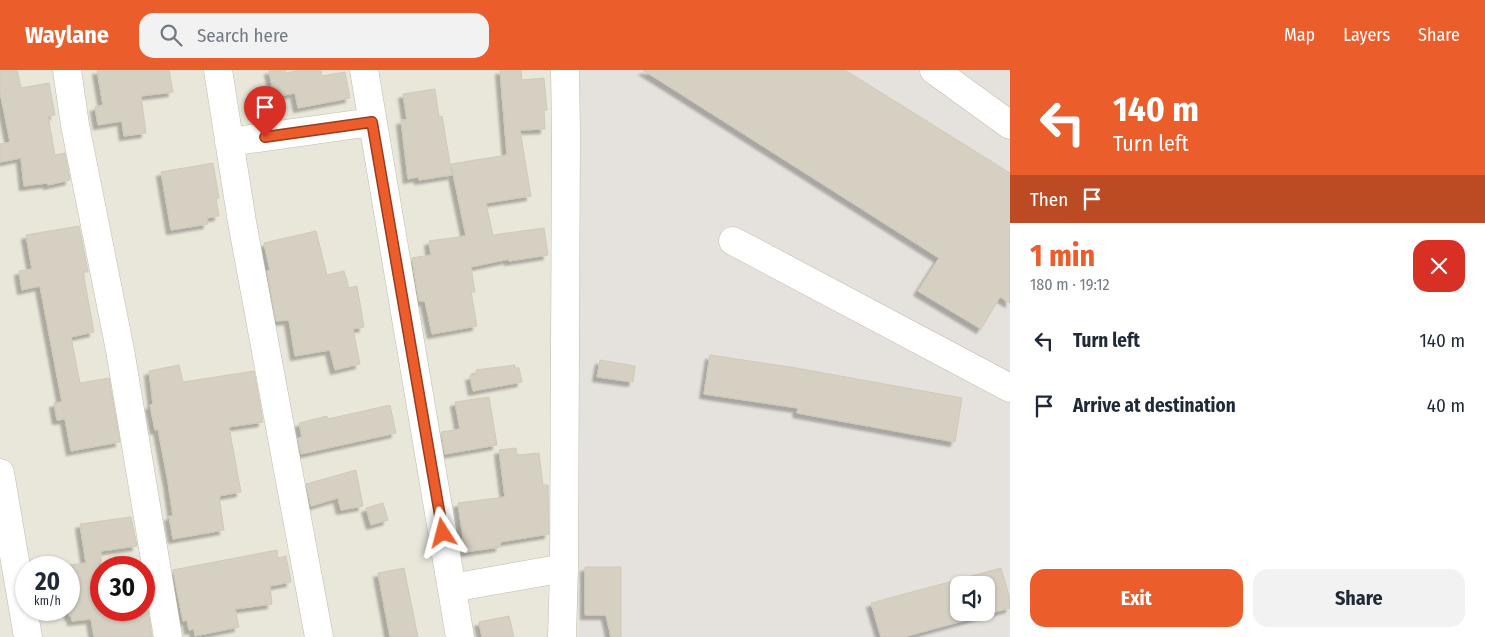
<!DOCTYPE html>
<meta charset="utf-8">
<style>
body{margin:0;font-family:"Fira Sans Condensed",sans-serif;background:#f2f2f3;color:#1f2937;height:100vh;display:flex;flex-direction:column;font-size:19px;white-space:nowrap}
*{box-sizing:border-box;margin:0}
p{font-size:16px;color:#747a83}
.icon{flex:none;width:28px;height:28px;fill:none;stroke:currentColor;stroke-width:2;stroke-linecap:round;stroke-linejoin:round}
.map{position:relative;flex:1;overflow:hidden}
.side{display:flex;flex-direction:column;background:#fff;width:475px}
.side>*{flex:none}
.hud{background:#ec5d2c;color:#fff;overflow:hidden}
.fabs{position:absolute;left:950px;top:506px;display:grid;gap:10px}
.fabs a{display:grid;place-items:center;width:45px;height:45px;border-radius:10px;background:#fff;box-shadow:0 1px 4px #0004;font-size:25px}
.speed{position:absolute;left:15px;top:486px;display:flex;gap:10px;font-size:25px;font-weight:700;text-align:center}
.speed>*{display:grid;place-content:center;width:65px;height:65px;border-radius:50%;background:#fff;box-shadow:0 1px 4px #0004;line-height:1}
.speed small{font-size:12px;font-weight:400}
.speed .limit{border:8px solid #d22;background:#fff;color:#111}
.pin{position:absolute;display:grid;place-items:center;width:42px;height:42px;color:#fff;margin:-51px -21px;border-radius:50% 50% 50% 0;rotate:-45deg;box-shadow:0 0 5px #0007}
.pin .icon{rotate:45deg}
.me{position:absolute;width:55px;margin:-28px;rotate:351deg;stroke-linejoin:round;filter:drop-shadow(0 0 4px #0008)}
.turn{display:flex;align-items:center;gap:18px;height:105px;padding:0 20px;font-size:22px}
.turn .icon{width:65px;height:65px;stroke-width:2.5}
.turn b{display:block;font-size:35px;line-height:42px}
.then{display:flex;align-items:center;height:48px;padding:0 20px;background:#0003;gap:10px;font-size:19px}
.round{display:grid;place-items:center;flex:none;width:52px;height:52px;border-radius:15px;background:#f2f2f3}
.summary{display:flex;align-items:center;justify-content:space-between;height:85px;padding:0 20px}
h1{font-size:30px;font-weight:700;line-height:38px;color:#ec5d2c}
.primary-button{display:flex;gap:10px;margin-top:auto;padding:10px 20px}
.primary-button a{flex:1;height:58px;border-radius:15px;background:#ec5d2c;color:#fff;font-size:20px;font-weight:700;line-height:58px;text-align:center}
.primary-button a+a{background:#f2f2f3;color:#1f2937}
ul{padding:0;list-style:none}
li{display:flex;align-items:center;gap:15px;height:65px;padding:0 20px}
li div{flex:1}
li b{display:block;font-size:19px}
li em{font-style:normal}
header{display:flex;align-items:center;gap:30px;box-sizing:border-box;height:70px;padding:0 25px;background:#ec5d2c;color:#fff}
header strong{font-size:24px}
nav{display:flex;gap:28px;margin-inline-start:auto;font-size:18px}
.search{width:350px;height:45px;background:#f2f2f3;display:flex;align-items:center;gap:12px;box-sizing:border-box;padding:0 18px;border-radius:15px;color:#747a83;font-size:19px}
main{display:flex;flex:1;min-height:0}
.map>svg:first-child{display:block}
.residential{fill:#e9e6da;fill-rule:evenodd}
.industrial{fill:#e5e2dd;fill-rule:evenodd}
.building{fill:#d6d0c2;stroke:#d0c9b6;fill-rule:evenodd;filter:url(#shadow)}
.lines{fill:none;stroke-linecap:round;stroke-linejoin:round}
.minor-casing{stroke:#c0bcaf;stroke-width:29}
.minor{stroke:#fff;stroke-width:28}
.route-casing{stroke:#993c1d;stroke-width:12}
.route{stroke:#ec5d2c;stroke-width:9}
</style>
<header>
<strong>Waylane</strong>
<div class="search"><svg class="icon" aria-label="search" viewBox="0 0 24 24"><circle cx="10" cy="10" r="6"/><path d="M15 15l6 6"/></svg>Search here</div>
<nav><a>Map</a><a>Layers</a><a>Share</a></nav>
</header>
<main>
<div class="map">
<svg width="1010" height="567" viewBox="0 0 1010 567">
<defs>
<filter id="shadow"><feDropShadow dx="-4.5" dy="4.5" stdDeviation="1" flood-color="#0004"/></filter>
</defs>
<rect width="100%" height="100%" fill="#f5f3ec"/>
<path class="residential" d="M0,0H578L579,567H0ZM26,498H69V540H26ZM101,498H144V540H101Z"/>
<path class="industrial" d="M578,0H1010V567H579ZM959,515H986V542H959Z"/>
<path class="building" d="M0,0H17L21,18L49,13L55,45L48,46L55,85L65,83L70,110L48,115L47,113L24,116L21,88L0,92V74L10,72L0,22Z
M97,0H169L173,22L141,26L146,63L124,66L122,51L98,55L95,37L103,35Z
M269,0H285L286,3L301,0H321L322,6L345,2L350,28L298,38L295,23L274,27Z
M500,0H521L522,10L544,8L547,40H544L545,59L520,60L531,126L486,133L493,165L544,158L548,185L509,191V189L471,197L475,222H471L477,256L432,264L425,231H419L412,188L431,185L429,171L466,166L451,94L507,85Z
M643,0H845L1010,103V233L1000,227L981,259L918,221L939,188Z
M435,19L439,47L442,46L452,105L419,110L418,107L408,109L401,50H407L403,24Z
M213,93L219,128L216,129L219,146L207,148L208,154L171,160L161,102Z
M79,156L88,202H83L94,262L71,267L80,313L109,308L120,372L71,381L65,349L57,350L54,333L62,332L40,216L22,220L19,201L32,199L26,165Z
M316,161L327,205L344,201L349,218L357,216L364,257L353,259L360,294L335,300L330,280L295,286L289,250L276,251L267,201L270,200L264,173Z
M710,285L796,298L962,328L955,372L797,343L798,338L704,324Z
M600,290L635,296L633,312L597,307Z
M179,295L183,312L254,301L263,352L229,357L241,422L219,426L224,460L173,469L169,446H173L168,412L158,359L155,360L150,335L153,334L149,301Z
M515,295V298H519L522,312L473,321L470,306L476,305V300Z
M489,327L497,375L445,384L441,362L460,359L455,332Z
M390,335L396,363L301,384L298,368L302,367L299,353L327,346L328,349Z
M516,378L517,385L539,383L543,415H548L549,464L500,472V477L465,482L458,433L505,427L499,380Z
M356,400L363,436L341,440L338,428L311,436L306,414Z
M383,433L388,450L371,455L366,438Z
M131,447L137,476L101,481V540H148L152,567H94L91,549L72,551L71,546H69V495L86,493L80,454Z
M277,480L278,488L286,486L291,512L270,516L272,534L235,539L239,557L195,566L194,559L189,560L187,550L183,551L173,500Z
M585,497H621V567H611L606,545H585Z
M404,498L418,567H390L378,503Z
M1001,498L1010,529V538L904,567H881L871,533ZM959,515H986V542H959Z
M509,546L514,567H482L479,552Z"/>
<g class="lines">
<g class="minor-casing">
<path id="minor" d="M67,0L75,55L120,280L168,567
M218,0L242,152L319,567
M364,0L460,567
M934,0L1010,55
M229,72L372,52
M733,171L1010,318
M0,403L28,567
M452,518L564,498
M562,567L564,498L566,63L565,0"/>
</g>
<use href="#minor" class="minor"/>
</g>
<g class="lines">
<g class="route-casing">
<path id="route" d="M265,67L372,52L443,463"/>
</g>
<use href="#route" class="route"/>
</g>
</svg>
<div class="fabs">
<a><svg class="icon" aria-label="sound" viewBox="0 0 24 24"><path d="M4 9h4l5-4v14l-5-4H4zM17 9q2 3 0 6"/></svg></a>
</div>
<div class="speed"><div>20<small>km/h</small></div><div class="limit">30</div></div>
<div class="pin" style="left:265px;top:67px;background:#d93025"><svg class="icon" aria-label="arrive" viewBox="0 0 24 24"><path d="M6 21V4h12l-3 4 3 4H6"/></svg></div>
<svg class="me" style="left:443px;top:463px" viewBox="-20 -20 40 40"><path d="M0-17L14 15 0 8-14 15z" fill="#ec5d2c" stroke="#fff" stroke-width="4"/></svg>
</div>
<section class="side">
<div class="hud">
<div class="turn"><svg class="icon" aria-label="left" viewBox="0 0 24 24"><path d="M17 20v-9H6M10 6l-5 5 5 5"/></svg><div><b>140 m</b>Turn left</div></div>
<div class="then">Then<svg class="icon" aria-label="arrive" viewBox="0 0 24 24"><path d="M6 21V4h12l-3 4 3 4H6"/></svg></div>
</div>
<div class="summary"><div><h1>1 min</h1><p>180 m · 19:12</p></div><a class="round" style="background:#d93025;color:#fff"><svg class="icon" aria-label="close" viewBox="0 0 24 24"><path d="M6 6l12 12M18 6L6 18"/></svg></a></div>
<ul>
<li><svg class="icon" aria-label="left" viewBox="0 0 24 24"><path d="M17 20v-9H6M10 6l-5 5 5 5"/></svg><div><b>Turn left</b></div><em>140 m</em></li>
<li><svg class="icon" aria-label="arrive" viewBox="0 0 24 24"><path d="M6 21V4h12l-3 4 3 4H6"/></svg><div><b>Arrive at destination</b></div><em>40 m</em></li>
</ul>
<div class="primary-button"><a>Exit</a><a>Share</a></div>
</section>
</main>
